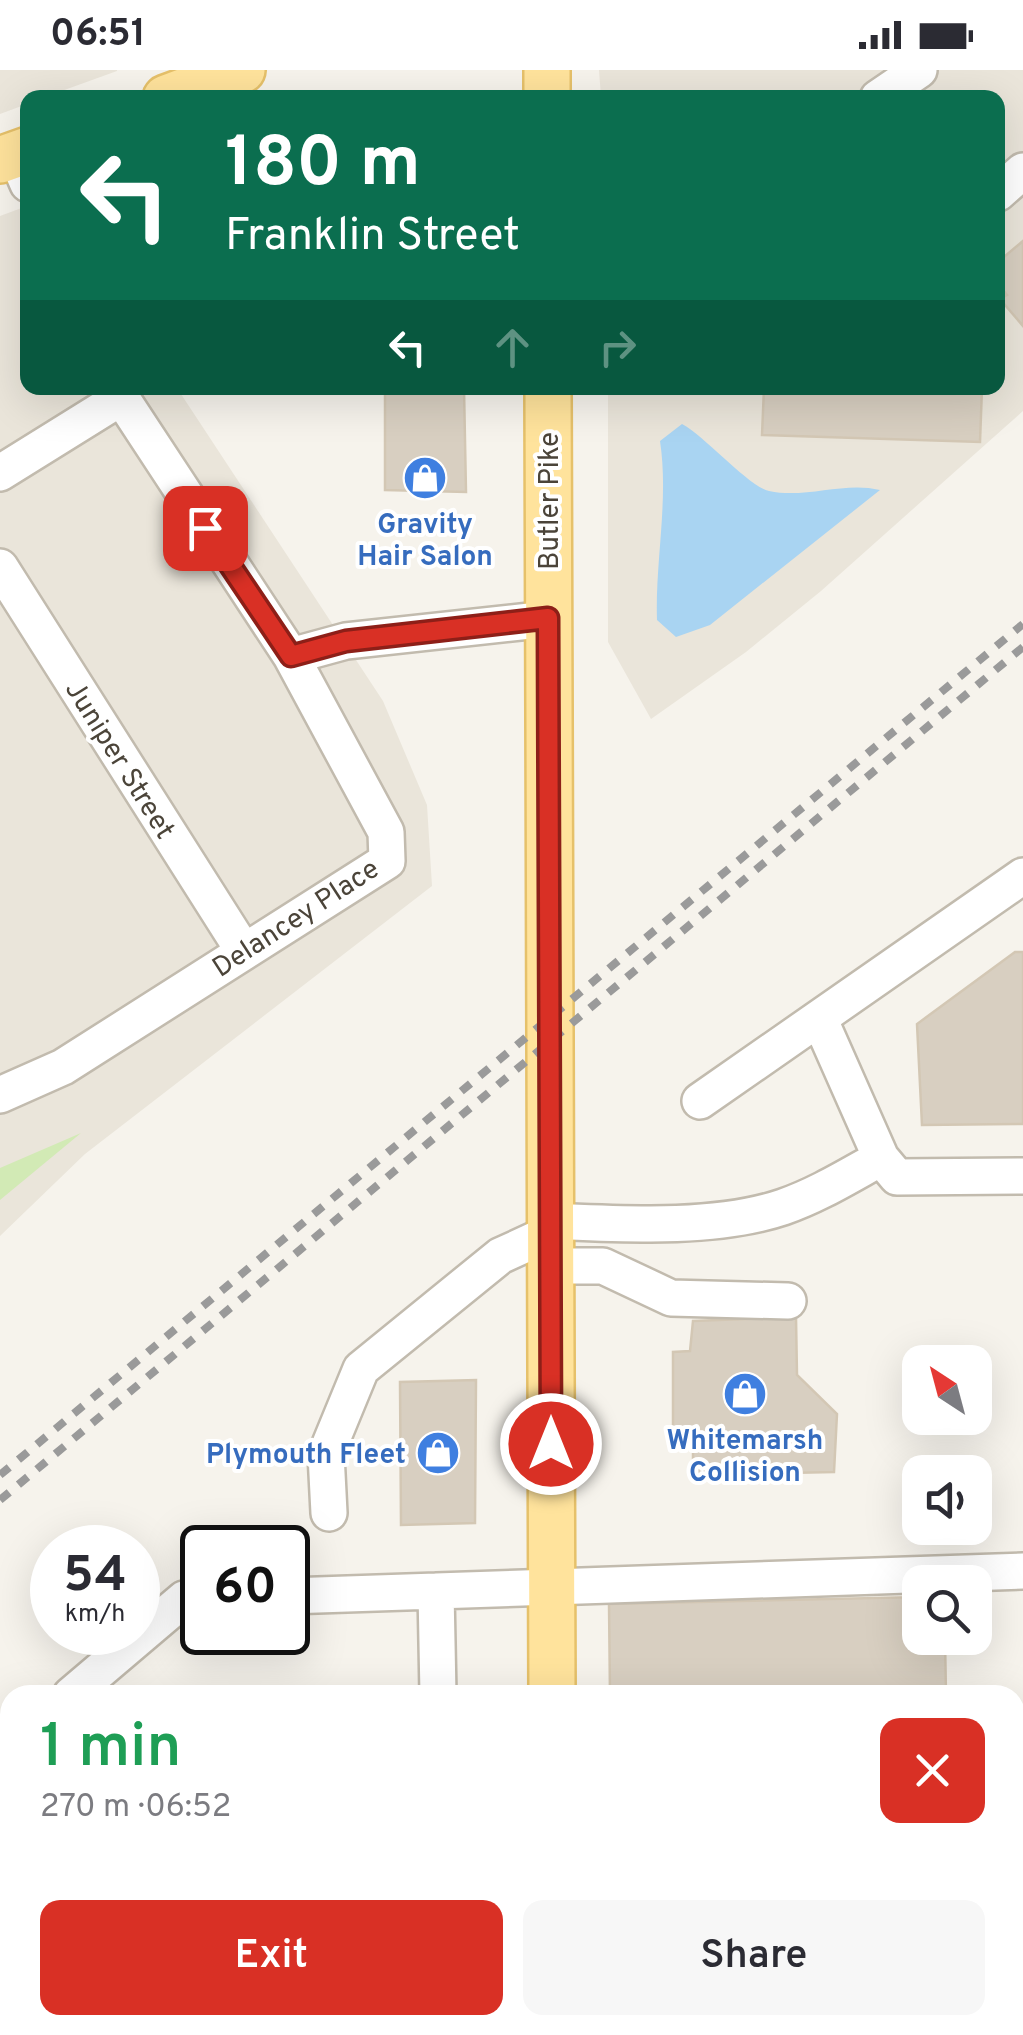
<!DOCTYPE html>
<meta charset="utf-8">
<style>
body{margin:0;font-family:Overpass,sans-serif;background:#f7f7f7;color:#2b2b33;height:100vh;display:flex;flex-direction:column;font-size:38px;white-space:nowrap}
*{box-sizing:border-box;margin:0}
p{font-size:32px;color:#7c7c81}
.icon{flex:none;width:55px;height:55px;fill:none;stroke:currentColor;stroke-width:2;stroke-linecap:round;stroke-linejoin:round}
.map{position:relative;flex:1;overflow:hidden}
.panel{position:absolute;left:0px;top:1615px;width:1025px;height:350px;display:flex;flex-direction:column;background:#fff;border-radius:30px 30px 0 0;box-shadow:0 10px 40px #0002}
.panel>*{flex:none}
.hud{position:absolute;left:20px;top:20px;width:985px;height:305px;border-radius:20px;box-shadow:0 10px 40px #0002;background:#0b6e4f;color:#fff;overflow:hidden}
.needle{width:65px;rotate:324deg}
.tools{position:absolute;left:902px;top:1275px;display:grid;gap:20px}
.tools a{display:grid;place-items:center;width:90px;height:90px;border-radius:20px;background:#fff;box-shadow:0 10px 40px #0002;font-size:50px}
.speed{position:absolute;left:30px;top:1455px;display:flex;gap:20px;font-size:50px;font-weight:700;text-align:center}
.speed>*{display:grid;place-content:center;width:130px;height:130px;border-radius:50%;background:#fff;box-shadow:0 10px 40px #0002;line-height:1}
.speed small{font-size:25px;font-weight:400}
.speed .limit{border:5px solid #111;border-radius:15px;background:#fff;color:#111}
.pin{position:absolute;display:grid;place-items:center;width:85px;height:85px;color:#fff;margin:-42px;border-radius:20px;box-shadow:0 5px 15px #0006}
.me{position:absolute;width:110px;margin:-55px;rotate:0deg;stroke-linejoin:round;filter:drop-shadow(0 0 8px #0008)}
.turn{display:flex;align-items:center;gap:35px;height:210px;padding:0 40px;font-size:45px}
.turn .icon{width:130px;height:130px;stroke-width:2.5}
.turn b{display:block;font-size:70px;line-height:85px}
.lanes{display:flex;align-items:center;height:95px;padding:0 40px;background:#0003;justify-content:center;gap:50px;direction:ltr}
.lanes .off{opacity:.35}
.round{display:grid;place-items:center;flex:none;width:105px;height:105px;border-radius:20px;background:#f7f7f7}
.summary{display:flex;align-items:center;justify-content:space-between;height:170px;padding:0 40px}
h1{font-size:60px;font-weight:600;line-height:75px;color:#1e9e55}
.primary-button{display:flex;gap:20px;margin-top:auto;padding:20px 40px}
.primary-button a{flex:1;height:115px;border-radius:20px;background:#d93025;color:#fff;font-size:40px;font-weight:600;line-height:115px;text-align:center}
.primary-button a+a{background:#f7f7f7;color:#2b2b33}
.status{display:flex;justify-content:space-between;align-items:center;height:70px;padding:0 50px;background:#fff;direction:ltr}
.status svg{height:28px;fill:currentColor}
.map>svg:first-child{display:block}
.residential{fill:#eae5da}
.green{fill:#d2eab5}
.water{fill:#a9d4f2}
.building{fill:#d8cfc1;stroke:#d3c7b4;stroke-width:2.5}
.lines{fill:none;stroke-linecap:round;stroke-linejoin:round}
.minor-casing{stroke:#c2bbae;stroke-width:40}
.major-casing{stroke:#e6c16a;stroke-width:50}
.minor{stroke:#fff;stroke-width:35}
.major{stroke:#ffe39c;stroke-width:45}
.rail{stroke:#9a9a9a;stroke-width:8;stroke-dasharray:12 12;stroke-linecap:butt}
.route-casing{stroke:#8d1f18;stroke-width:25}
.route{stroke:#d93025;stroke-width:18}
.labels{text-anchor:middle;stroke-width:8;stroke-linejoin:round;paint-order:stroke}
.street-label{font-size:28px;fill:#4b4439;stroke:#fff}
.shop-label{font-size:28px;font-weight:bold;fill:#366cbe;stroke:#fff}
</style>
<div class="status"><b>06:51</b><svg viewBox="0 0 49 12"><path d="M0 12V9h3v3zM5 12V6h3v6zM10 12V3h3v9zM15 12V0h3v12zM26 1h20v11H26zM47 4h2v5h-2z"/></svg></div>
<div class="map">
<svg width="1023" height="1965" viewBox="0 0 1023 1965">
<rect width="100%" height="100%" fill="#f6f3ec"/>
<path class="residential" d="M0,0H117V1L45,27L28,28L27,34L0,44Z
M599,0H1023V341L821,521L746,582L651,649L608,572V318H998V28L601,27Z
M27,136L28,318H177L383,631L427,735L432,816L85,1084L0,1166V146Z"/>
<path class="green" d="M81,1063L0,1130V1098Z"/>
<path class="water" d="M682,354C706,367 748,416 769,421C806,429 844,411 880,420L710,555L676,567L657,550C655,491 669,430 660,371Z"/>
<path class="building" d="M1023,171V256L1000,229L1007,225L998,214V192Z
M385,318H464L466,422L385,420Z
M764,318H982L980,372L762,365Z
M1015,882H1023V1054L922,1055L917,954Z
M796,1247L797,1305L837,1344L834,1402L693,1405V1358H673V1282L690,1281L693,1251Z
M476,1310L475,1453L401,1455L400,1312Z
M920,1527V1568H945L946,1625H610L609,1534Z
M0,1777H10V1880H0Z
M258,1955H408V1965H258Z"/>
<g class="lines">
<g class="minor-casing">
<path id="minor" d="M878,28L919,0
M15,84L28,114
M998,123L1023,101
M0,403L119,329
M0,497L243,880
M291,586L346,571L548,549
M819,948L881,1088
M0,1025L63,997L387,791L386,762L291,586L115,318
M700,1031L1023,806
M550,1151C622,1154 715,1160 783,1137C818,1125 850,1105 881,1088L897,1107L1023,1106
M550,1196H603L671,1228L788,1231
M329,1443L326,1384L361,1299L500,1186L550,1163
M436,1521L438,1625
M288,1526L1023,1501
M71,1625L184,1529H202
M0,1685L10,1677
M1015,1707H1023
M0,1731H10
M1015,1810H1023
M1015,1908H1023
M471,1955V1965
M754,1955V1965
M130,1965V1960L213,1958V1965"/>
</g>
<g class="major-casing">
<path id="major" d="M547,0V28
M166,28L242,0
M0,90L28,80
M548,318L552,1625
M552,1955V1965"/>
</g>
<use href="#minor" class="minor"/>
<use href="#major" class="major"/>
<path class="rail" d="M0,1405L1023,554
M0,1430L1023,577"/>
</g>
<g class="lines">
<g class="route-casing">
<path id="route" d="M205,458L291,586L346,571L548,548L551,1374"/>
</g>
<use href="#route" class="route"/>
</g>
<defs>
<g id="shop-disc" transform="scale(2.25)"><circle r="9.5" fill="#3f7fe0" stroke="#fff"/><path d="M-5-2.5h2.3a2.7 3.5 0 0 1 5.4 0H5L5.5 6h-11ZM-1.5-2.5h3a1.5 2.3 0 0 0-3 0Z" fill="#fff"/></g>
</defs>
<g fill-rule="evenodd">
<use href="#shop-disc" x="425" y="408"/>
<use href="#shop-disc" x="745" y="1324"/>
<use href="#shop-disc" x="438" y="1383"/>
</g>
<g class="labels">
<g class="street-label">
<text transform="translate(548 431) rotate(-90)" y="10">Butler Pike</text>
<text transform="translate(121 689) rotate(58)" y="10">Juniper Street</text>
<text transform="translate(295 847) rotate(-33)" y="10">Delancey Place</text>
</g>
<g class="shop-label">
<text x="425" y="463">Gravity<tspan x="425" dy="32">Hair Salon</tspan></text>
<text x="745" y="1379">Whitemarsh<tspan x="745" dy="32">Collision</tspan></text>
<text x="406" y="1393" text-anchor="end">Plymouth Fleet</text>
</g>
</g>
</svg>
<div class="tools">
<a><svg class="needle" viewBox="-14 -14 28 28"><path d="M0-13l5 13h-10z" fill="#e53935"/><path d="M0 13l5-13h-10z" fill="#7c7c81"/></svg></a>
<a><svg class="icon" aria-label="sound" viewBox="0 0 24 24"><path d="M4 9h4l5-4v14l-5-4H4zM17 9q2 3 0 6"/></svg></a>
<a><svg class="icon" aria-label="search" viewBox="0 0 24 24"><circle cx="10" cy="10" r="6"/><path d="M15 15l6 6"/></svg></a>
</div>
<div class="speed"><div>54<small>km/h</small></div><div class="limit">60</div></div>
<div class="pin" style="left:205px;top:458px;background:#d93025"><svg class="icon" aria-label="arrive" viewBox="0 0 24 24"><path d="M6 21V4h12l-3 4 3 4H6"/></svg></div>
<svg class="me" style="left:551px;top:1374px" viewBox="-20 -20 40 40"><circle r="17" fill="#d93025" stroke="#fff" stroke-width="3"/><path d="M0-11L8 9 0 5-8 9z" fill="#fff"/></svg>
<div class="hud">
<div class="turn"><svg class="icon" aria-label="left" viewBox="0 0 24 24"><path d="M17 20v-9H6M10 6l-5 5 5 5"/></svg><div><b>180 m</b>Franklin Street</div></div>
<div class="lanes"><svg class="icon" aria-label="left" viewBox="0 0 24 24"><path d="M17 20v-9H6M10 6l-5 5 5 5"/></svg><svg class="icon off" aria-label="ahead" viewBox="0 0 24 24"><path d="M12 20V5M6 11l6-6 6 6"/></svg><svg class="icon off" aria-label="right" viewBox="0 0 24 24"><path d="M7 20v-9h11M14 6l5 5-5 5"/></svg></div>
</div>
<section class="panel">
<div class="summary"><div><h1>1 min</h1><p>270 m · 06:52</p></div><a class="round" style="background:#d93025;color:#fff"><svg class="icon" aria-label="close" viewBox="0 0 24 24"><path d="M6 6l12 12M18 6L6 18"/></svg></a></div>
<div class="primary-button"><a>Exit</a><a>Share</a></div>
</section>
</div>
